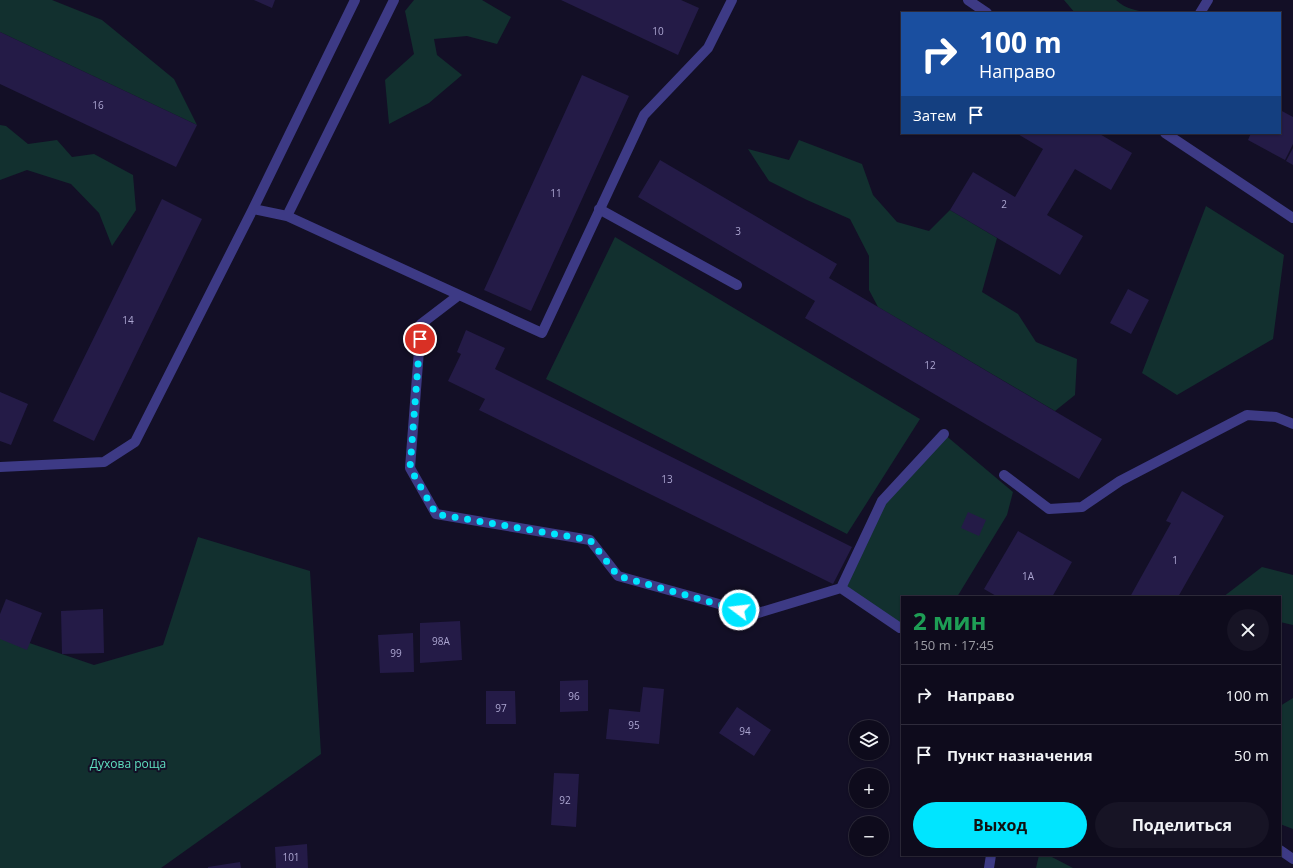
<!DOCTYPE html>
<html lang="ru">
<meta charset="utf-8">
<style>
body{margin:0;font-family:"Open Sans",sans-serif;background:#171425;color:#f1f3f6;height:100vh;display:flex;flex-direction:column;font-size:15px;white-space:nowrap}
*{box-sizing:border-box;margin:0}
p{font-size:13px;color:#9b9ba3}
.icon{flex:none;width:22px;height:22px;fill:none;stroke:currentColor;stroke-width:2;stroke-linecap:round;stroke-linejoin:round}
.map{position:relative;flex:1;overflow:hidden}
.side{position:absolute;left:901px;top:596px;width:380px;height:260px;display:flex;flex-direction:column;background:#0e0b1c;border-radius:0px;box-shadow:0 1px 3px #0004,0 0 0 1px #2e2b3b}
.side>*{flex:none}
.hud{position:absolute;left:901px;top:12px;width:380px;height:122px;border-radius:0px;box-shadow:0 1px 3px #0004,0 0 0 1px #2e2b3b;background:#1a4fa0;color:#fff;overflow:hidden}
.fabs{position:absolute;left:849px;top:720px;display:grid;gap:8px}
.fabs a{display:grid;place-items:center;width:40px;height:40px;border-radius:50%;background:#0e0b1c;box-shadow:0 1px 3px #0004,0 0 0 1px #2e2b3b;font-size:20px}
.pin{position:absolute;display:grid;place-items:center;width:34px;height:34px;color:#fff;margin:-17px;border:2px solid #fff;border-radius:50%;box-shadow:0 1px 4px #0007}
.me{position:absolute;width:44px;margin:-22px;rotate:285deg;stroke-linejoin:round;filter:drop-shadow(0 0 3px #0008)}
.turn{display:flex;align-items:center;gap:14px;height:84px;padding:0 12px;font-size:18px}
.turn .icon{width:52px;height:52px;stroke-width:2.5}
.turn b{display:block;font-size:28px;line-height:34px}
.then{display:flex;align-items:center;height:38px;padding:0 12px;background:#0003;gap:8px;font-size:15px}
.round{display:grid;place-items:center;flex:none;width:42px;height:42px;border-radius:21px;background:#171425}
.overview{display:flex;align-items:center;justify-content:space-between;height:68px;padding:0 12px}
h1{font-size:24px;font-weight:700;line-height:30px;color:#1e9e55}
.primary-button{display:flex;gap:8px;margin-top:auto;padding:8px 12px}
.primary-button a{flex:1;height:46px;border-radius:24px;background:#00e5ff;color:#111;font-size:16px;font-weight:700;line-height:46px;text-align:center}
.primary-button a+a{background:#171425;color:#f1f3f6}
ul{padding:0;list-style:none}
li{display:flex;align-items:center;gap:12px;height:60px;padding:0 12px;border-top:1px solid #2e2b3b}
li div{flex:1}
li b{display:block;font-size:15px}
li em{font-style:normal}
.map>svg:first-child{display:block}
.green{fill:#12302f}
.building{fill:#241b47}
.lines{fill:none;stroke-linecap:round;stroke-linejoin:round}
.minor{stroke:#3d3a85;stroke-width:10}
.route{stroke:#00e5ff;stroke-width:7;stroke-dasharray:0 12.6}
.labels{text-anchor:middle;stroke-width:4;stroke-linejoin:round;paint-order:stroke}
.number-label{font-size:10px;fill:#aca6d1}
.park-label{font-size:12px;fill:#5fe0c0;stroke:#130f26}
</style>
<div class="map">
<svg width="1293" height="868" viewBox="0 0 1293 868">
<rect width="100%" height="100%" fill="#130f26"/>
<path class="green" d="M0,0H52L102,20L174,79L197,125L0,32Z
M414,0H482L511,17L497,44L467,36L434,39L437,55L462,75L429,103L389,124L385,80L414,54L405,11Z
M1064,0H1116C1126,10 1140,11 1153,13H1075Z
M0,125L6,126L28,144L57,140L72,157L94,154L133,175L136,210L112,246L99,213L71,184L27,170L0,180Z
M799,140L862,164L873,195L897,222L929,231L950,210L997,238L982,292L1018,314L1036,342L1077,359L1075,395L1055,411L878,307L869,290V256L850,219L807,200L769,181L748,149L789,160Z
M1206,206L1284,255L1273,339L1177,395L1142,373Z
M615,237L920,419L847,534L546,379Z
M944,434L1013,492L1007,515L957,597H902V627L841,588L882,501Z
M198,537L310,571L321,754L161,868H0V633L94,665L163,645Z
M1262,567L1293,575V625L1280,622V597H1223Z
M1293,698V829L1280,824V706Z
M1039,855H1048L1073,868H1036Z"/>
<path class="building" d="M254,0H275L272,8Z
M561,0H681L699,8L678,55Z
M0,32L197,125L176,167L0,84Z
M582,75L629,96L531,311L484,290Z
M1280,110L1293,117V144L1285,160L1248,140L1251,133H1280Z
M1016,133H1098L1132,153L1111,190L1075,169L1047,215L1083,236L1060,275L950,210L973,172L1015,197L1043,149Z
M1293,148V165L1286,161Z
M660,160L837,264L829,278L1102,439L1079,479L805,318L815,301L638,197Z
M162,199L202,219L94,441L53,421Z
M1128,289L1149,300L1131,334L1110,323Z
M466,330L505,348L495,369L852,547L833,584L479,410L485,399L448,381L461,354L457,352Z
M0,392L28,404L11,445L0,441Z
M1182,491L1224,516L1178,597H1130L1171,523L1166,521Z
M968,512L986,520L979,536L961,528Z
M1018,531L1072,562L1052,597H998L984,589Z
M6,599L42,613L27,650L0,639V614Z
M103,609L104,653L62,654L61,611Z
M460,621L462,660L420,663V623Z
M413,633L414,672L380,673L378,635Z
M588,680V711L560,712V681Z
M643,687L664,689L659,744L606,739L609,709L640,712Z
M486,691H515L516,724H486Z
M737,707L771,730L754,756L719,733Z
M554,773L579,774L576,827L551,825Z
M307,844L308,868H276L275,847Z
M240,862L241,868H208V867Z"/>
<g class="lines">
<path class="minor" d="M968,0L987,13
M1200,13L1208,0
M1165,133L1293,218
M253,209L355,0
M599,209L737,285
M287,216L394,0
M459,295L421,324L410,468L436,514L590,540L618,576L755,614L841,588L882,501L944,434
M0,467L104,462L135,442L253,209L287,216L542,333L644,115L708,48L732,0
M1004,475L1049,509L1082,507L1120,481L1247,415L1276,417L1293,424
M841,588L900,628L902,627
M1280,850L1293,859
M989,868L991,855"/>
</g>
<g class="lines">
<path class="route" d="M420,339L410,468L436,514L590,540L618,576L739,610"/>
</g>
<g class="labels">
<g class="number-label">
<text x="658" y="35">10</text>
<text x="98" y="109">16</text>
<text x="556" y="197">11</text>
<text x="1004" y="208">2</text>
<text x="738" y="235">3</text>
<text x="128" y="324">14</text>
<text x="930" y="369">12</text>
<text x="667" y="483">13</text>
<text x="1175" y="564">1</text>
<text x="1028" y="580">1А</text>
<text x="441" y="645">98А</text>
<text x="396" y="657">99</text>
<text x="574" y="700">96</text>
<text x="501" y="712">97</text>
<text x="634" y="729">95</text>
<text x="745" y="735">94</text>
<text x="565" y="804">92</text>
<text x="291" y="861">101</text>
</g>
<g class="park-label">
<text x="128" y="768">Духова роща</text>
</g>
</g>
</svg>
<div class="fabs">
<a><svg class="icon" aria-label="layers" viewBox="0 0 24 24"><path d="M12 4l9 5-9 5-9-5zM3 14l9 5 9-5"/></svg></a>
<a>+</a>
<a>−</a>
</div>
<div class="pin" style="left:420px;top:339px;background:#d93025"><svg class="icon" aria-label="arrive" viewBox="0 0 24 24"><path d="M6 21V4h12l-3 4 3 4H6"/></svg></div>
<svg class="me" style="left:739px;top:610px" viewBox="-20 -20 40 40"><circle r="17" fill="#00e5ff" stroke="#fff" stroke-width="3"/><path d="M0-11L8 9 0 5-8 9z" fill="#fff"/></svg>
<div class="hud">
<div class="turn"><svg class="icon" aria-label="right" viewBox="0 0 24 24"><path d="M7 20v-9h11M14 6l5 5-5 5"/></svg><div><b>100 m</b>Направо</div></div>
<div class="then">Затем<svg class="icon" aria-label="arrive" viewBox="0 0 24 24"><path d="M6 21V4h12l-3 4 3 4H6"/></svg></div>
</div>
<section class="side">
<div class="overview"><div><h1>2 мин</h1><p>150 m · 17:45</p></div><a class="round"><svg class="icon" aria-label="close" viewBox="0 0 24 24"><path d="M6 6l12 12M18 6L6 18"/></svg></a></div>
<ul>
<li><svg class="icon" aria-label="right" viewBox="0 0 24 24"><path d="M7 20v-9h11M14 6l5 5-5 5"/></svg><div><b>Направо</b></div><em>100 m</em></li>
<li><svg class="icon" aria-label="arrive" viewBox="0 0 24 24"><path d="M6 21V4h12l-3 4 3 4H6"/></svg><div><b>Пункт назначения</b></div><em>50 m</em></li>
</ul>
<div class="primary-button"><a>Выход</a><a>Поделиться</a></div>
</section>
</div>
